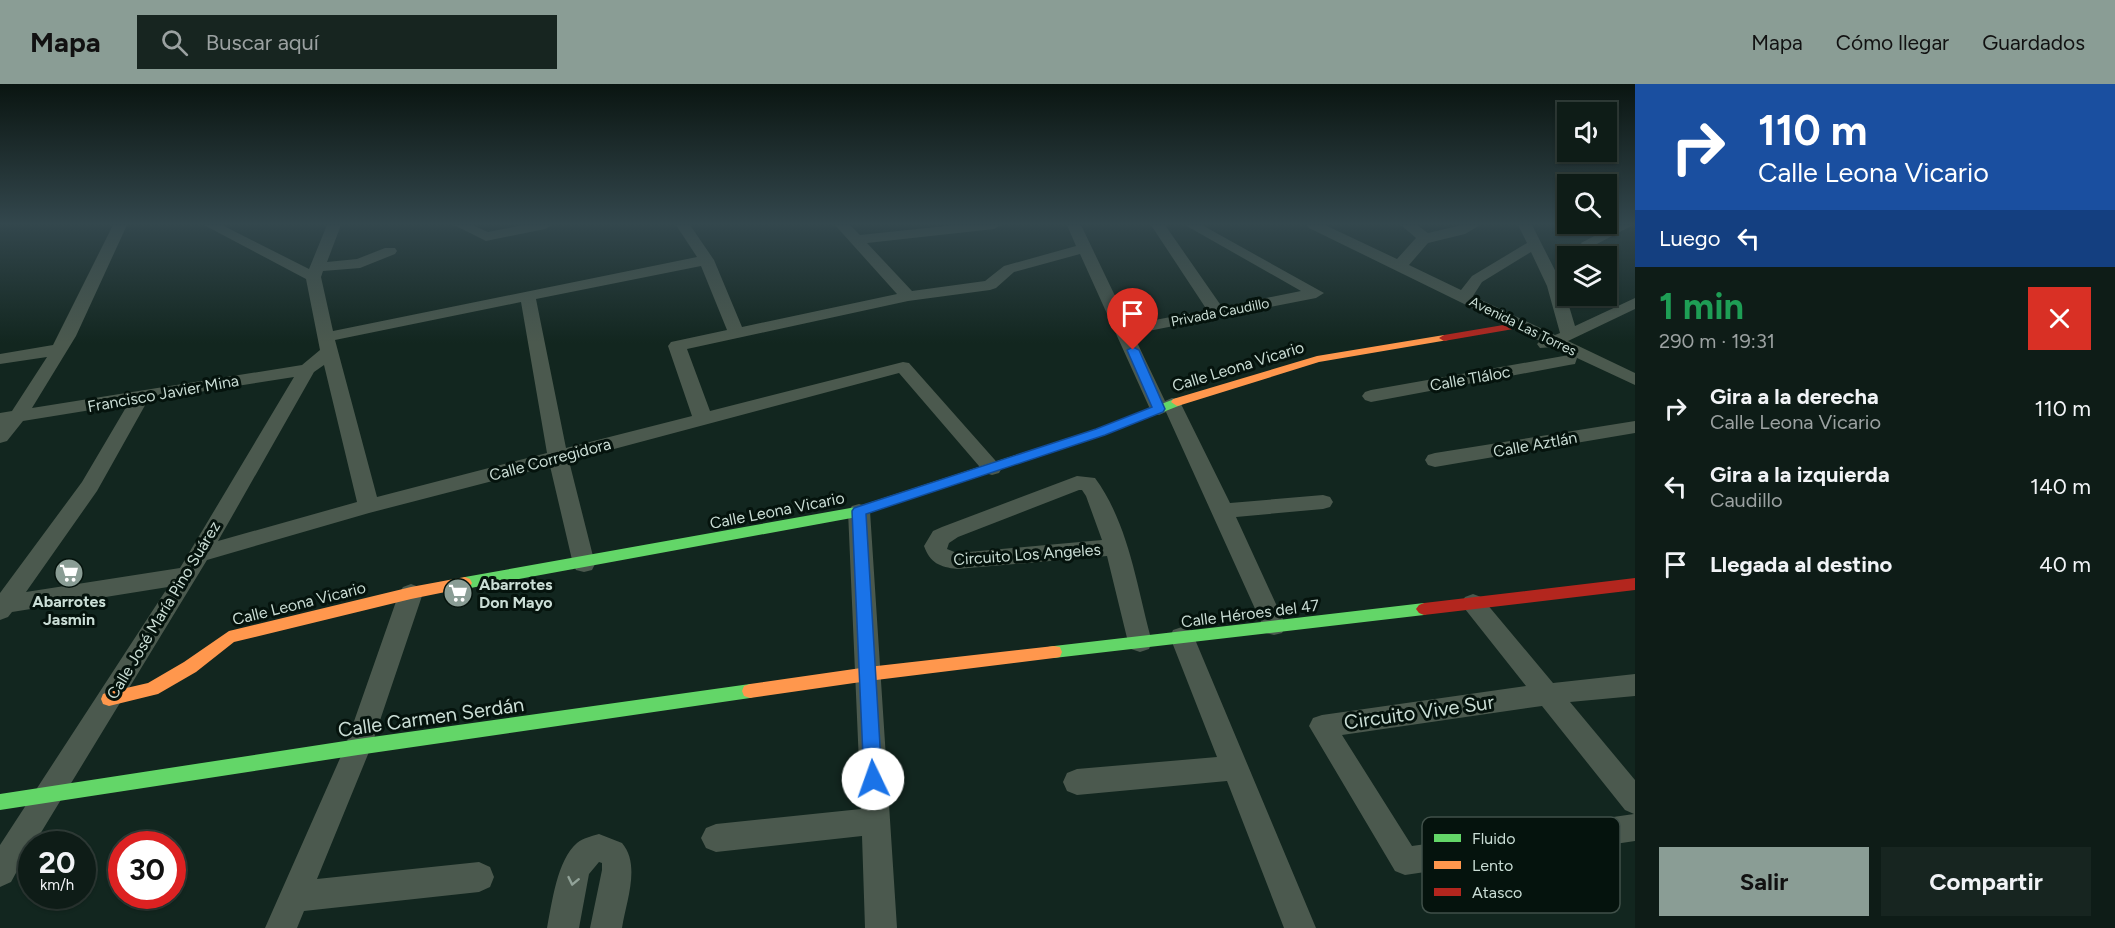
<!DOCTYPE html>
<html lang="es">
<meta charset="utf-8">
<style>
body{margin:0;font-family:Figtree,sans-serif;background:#172520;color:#f1f3f6;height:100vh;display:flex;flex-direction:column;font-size:22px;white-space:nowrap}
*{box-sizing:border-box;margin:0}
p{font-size:20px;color:#9ba1a1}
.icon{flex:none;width:33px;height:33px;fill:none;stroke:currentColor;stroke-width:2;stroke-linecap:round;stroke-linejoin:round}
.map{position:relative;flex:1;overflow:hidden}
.details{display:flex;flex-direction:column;background:#0e1c17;width:480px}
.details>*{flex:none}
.hud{background:#1a4fa0;color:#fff;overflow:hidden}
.controls{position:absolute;left:1557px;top:18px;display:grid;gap:12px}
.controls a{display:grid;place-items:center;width:60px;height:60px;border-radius:0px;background:#0e1c17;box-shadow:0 2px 4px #0004,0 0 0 2px #2e3a36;font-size:30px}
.speed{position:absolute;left:18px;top:747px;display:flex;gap:12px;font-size:30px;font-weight:700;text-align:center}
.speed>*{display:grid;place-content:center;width:78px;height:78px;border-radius:50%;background:#0e1c17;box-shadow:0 2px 4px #0004,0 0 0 2px #2e3a36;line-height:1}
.speed small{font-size:15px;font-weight:400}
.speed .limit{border:9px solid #d22;background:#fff;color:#111}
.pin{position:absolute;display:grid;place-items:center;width:51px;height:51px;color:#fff;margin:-62px -26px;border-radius:50% 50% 50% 0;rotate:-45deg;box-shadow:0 0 6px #0007}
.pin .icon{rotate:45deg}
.me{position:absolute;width:66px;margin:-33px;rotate:357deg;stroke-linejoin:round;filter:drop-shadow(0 0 4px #0008)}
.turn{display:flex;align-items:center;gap:21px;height:126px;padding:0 24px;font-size:27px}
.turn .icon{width:78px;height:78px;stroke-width:2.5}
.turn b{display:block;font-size:42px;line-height:51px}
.then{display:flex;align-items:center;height:57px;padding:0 24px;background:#0003;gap:12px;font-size:22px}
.round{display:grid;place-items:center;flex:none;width:63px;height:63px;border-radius:0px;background:#172520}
.overview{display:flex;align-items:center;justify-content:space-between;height:102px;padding:0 24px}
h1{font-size:36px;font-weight:700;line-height:45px;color:#1e9e55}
.primary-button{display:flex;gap:12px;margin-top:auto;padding:12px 24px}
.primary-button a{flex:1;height:69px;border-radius:0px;background:#8a9d95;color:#111;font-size:24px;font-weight:700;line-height:69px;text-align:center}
.primary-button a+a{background:#172520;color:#f1f3f6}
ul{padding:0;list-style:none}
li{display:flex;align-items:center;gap:18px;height:78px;padding:0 24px}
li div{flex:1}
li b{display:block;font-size:22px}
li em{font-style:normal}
header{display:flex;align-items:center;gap:36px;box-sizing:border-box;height:84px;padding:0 30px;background:#8a9d95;color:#111}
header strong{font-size:28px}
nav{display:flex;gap:33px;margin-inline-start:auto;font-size:21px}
.search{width:420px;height:54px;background:#172520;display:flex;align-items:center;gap:15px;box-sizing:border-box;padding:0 21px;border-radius:0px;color:#9ba1a1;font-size:22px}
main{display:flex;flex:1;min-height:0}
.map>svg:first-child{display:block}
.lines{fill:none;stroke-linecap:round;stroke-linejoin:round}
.street{fill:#4b594e;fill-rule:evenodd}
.fast{fill:#63d668;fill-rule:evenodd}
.slow{fill:#ff974d;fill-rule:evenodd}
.jam{fill:#b3261e;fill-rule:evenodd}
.oneway{stroke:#91a298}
.route{fill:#1a73e8;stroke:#114b97;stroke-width:1.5}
.labels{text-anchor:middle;stroke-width:6;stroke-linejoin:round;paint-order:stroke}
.far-street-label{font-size:14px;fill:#caddd5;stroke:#05130d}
.street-label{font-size:16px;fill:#caddd5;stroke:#05130d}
.poi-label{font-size:16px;font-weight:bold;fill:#caddd5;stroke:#05130d;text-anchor:start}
.near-street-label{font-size:20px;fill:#caddd5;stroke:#05130d}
.key{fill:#05130d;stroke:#405049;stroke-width:1.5}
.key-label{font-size:16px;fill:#caddd5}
</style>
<header>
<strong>Mapa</strong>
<div class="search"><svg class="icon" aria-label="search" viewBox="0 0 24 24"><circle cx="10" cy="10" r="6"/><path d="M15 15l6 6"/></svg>Buscar aquí</div>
<nav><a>Mapa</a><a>Cómo llegar</a><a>Guardados</a></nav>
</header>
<main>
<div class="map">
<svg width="1635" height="844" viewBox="0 0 1635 844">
<rect width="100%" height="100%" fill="#12261f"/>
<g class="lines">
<path class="street" d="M113,141H127L76,252L32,324L302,281L320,266L306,195L204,141H222L309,185L327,141H341L327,178L357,175L385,164H395L397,167L395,170L360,184L323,187L321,193L333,247L697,173L676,141H690L714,176L742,243L897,210L835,141H850L860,151L955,141H1001L994,145L867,159L912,207L985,197L1004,182L1076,162L1067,141H1081L1129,241L1207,226L1151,141H1165L1222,223L1301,207L1185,141H1202L1324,209L1316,214L1133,250L1165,317L1172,314L1179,316L1181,320L1230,419L1323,411L1330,413L1333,418L1330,423L1323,425L1236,433L1286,542L1282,549L1274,551L1266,549L1166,328L1159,331L1152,329L1150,325L1080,170L1014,188L996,204L990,206L908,217L687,265L710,327L903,278L909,279L1002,384L999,389L992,391L985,389L899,289L569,377L595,480L592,486L584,488L576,486L573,480L550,382L369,429L207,476L34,760H32L11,798L0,803V761L168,503L12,528L8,533L0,536V509L82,398L128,320L23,337L7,357L0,359V329L12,327L47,273L0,280V270L53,261ZM701,182L727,246L671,258L668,262L692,332L566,364L536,215ZM521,218L547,369L377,413L335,256ZM324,281L357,418L218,457L314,288ZM294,293L180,484L26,508L97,407L148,316Z
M454,141H472L488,148L524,141H552L545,145L486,157Z
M1307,141H1325L1397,175L1416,154L1401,141H1417L1428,149L1462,141H1480L1465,150L1428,159L1409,181L1461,206L1472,192L1527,159L1518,141H1532L1563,202L1575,242L1635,214V225L1568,257L1635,289V301L1577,274L1575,280L1569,281L1371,318L1365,316L1362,312L1365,308L1371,306L1569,271L1553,263L1540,264L1537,260L1540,257L1309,144ZM1531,168L1547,202L1560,249L1555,251L1473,212L1482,198Z
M1615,141H1633L1593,162H1583L1581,159Z
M1635,337V349L1435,383L1428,381L1425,376L1428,371L1435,369Z
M1077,392L1095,394C1129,440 1137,504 1152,558L1149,565L1140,568L1131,565L1128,558L1107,472L957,485C940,483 930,479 924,462L933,447L942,443ZM1079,406H1082L1086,412L1102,456L957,469L947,465L949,459L958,453Z
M859,420L866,422L870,427L897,844H865L862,752L716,768L706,764L701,754L706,744L716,740L861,725L848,427L852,422Z
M411,500L419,503L423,509L371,663L317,795L479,778L490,783L494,793L490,803L479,808L304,827L297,844H265L345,663L399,509L403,503Z
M1473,510L1481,513L1553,599L1635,590V612L1570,618L1635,696V757L1405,791L1395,787L1309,642L1313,634L1322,631L1526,602L1465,525L1461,519L1465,513ZM1542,622L1625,726L1634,730L1412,762L1342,651Z
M1182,543L1191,546L1194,553L1316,844H1284L1227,697L1077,711L1067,707L1063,698L1067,689L1077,685L1217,673L1170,553L1173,546Z
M599,750L622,759C641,781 626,818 622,844H590L602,786V779L599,778L589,790L579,844H547C552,819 557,776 577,759C583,754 592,752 599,750Z"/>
<path class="fast" d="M1177,314L1183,318L1181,321L1104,351L857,433L465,505L460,503L458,499L460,495L465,493L856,423L1096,345Z
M1424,519L1429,521L1432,525L1429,529L1424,531L1054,574L1048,573L1046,568L1048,563L1054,562Z
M750,600L756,602L758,607L756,612L750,614L358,671L0,726V710L358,655Z"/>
<path class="slow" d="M1444,251L1449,254L1448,256L1319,278L1181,321L1177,322L1171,318L1173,315L1317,272Z
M465,493L470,495L472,499L470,503L411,515L234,558L196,588L158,610L109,622L103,620L101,615L103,610L109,608L148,599L184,578L229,547L411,503Z
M1054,562L1060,563L1062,568L1060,573L1054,574L868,597L750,614L744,612L742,607L744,602L750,600L868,583Z"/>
<path class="jam" d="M1521,238L1526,241L1525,243L1444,257L1439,254L1444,251Z
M1635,494V506L1424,531L1419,529L1416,525L1419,521L1424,519Z"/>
</g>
<defs><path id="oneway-chevron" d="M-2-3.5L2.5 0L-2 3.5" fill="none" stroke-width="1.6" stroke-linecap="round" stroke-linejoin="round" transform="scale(1.5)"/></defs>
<use class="oneway" href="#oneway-chevron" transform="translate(573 797) rotate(102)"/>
<linearGradient id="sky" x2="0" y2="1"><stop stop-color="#0a1511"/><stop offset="0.54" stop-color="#33474d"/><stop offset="1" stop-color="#33474d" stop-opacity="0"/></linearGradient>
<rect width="1635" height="259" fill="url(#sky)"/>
<path class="route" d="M1133,263L1139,266L1165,325L1163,328L1105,351L866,430L882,695L880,701L873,703L867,701L864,695L852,427L854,424L1096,345L1152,323L1127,266Z"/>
<defs>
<g id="supermarket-disc" transform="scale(1.5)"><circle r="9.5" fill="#8a9d95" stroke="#05130d"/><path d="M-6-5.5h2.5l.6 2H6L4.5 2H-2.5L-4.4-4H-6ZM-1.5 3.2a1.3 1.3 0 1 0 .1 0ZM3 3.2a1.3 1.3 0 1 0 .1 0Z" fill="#fff"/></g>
</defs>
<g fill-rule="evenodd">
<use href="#supermarket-disc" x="69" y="489"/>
<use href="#supermarket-disc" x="458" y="509"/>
</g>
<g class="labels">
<g class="far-street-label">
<text transform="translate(1220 228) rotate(-11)" y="5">Privada Caudillo</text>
<text transform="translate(1523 242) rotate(26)" y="5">Avenida Las Torres</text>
</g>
<g class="street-label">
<text transform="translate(1238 282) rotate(-17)" y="6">Calle Leona Vicario</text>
<text transform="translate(1470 294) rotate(-10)" y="6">Calle Tláloc</text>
<text transform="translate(163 309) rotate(-10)" y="6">Francisco Javier Mina</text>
<text transform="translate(1535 360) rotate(-10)" y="6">Calle Aztlán</text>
<text transform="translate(550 375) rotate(-15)" y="6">Calle Corregidora</text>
<text transform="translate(777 426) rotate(-11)" y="6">Calle Leona Vicario</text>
<text transform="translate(1027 470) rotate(-4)" y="6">Circuito Los Angeles</text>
<text transform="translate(299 519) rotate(-14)" y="6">Calle Leona Vicario</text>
<text transform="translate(163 526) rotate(-59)" y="6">Calle José María Pino Suárez</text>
<text transform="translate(1250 529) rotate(-7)" y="6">Calle Héroes del 47</text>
</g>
<g class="poi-label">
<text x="479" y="506">Abarrotes<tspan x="479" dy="18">Don Mayo</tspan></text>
<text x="69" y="523" text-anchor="middle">Abarrotes<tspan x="69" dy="18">Jasmin</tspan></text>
</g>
<g class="near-street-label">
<text transform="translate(1419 628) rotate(-8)" y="7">Circuito Vive Sur</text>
<text transform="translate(431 633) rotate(-8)" y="7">Calle Carmen Serdán</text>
</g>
</g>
<rect x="1422" y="733" width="198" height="96" rx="9" class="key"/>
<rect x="1434" y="750" width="27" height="8" fill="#63d668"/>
<rect x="1434" y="777" width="27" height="8" fill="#ff974d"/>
<rect x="1434" y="804" width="27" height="8" fill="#b3261e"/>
<g class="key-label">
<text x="1472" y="760">Fluido</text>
<text x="1472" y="787">Lento</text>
<text x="1472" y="814">Atasco</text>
</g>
</svg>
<div class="controls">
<a><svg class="icon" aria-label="sound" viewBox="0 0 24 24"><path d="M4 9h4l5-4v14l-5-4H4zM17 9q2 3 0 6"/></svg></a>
<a><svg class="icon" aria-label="search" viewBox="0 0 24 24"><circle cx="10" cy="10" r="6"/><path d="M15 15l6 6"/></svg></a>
<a><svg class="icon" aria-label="layers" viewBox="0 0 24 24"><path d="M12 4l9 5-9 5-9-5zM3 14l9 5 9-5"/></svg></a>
</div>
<div class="speed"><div>20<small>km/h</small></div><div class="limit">30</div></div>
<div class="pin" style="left:1133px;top:266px;background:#d93025"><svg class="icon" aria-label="arrive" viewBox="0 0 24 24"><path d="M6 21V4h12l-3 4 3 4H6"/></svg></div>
<svg class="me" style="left:873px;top:695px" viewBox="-20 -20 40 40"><circle r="19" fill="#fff"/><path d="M0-13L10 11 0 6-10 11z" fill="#1a73e8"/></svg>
</div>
<section class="details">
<div class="hud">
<div class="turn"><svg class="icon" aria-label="right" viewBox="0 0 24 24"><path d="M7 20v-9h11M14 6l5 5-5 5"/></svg><div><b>110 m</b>Calle Leona Vicario</div></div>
<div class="then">Luego<svg class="icon" aria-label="left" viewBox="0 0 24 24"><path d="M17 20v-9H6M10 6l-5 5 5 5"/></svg></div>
</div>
<div class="overview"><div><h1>1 min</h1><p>290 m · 19:31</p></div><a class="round" style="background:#d93025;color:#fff"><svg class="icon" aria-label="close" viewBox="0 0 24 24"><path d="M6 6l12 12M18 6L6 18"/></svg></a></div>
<ul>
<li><svg class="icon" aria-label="right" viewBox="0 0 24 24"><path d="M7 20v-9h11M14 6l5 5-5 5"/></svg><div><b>Gira a la derecha</b><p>Calle Leona Vicario</p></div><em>110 m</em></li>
<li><svg class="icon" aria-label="left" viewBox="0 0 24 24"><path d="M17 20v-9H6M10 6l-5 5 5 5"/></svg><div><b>Gira a la izquierda</b><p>Caudillo</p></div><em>140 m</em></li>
<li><svg class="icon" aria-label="arrive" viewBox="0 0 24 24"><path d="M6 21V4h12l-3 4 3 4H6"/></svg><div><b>Llegada al destino</b></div><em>40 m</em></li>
</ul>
<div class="primary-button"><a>Salir</a><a>Compartir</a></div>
</section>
</main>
